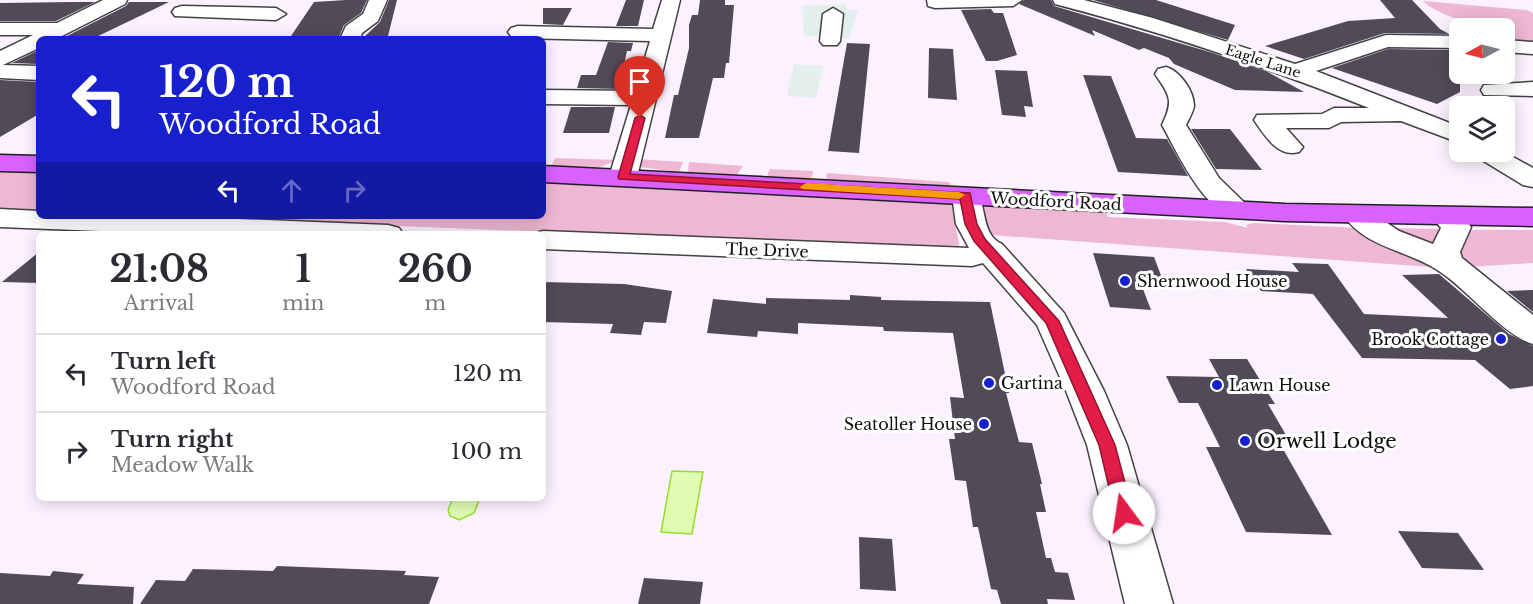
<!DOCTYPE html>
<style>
body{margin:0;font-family:"Libre Baskerville",serif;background:#f2f2f3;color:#2b2b33;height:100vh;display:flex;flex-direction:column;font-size:22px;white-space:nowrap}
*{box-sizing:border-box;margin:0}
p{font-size:20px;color:#7c7c81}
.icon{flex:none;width:33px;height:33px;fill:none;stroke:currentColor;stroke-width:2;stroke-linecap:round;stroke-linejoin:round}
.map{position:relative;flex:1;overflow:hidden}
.details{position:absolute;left:36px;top:231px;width:510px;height:270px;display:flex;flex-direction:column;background:#fff;border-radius:9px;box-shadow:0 3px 15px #0003}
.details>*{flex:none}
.guide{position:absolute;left:36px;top:36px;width:510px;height:183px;border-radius:9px;box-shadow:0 3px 15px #0003;background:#1820ce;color:#fff;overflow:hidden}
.needle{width:39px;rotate:263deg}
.tools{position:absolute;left:1449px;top:18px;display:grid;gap:12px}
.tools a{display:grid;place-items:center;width:66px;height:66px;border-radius:9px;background:#fff;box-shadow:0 3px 15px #0003;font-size:30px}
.pin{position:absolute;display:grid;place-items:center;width:51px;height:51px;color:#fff;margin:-62px -26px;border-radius:50% 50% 50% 0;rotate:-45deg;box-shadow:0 0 6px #0007}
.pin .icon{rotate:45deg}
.me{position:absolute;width:66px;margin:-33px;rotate:346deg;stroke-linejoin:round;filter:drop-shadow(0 0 4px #0008)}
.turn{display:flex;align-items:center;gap:21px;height:126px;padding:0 24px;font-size:27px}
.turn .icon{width:78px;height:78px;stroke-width:2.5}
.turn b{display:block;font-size:42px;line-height:51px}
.lanes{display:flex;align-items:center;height:57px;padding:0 24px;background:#0003;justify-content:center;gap:30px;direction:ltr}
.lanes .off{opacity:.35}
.eta{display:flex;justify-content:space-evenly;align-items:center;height:102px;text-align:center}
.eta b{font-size:36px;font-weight:700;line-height:42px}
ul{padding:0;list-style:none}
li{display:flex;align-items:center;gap:18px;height:78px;padding:0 24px;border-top:2px solid #e1e1e2}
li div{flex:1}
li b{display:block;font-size:22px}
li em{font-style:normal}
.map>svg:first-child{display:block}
.industrial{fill:#e3efed}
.green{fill:#eeb7d3}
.water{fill:#e0fcb1;stroke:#96db30;stroke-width:1.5}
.building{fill:#504a59}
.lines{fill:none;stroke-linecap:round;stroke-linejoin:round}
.minor-casing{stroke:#424242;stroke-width:3}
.major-casing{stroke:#202020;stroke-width:3}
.minor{fill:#fff;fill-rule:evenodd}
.major{fill:#d962ff;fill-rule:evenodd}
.route{fill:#e11d48;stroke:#92132f;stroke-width:1.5}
.slow{fill:#f59e0b}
.poi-dot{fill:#1820ce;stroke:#fff;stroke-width:2}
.labels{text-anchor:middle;stroke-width:6;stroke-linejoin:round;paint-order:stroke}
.far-street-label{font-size:14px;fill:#0f0f0f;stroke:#fff}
.street-label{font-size:16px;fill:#0f0f0f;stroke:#fff}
.poi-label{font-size:16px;fill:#0f0f0f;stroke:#fff;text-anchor:start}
.near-poi-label{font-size:20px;fill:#0f0f0f;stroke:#fff;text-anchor:start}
</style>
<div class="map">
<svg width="1533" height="604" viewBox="0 0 1533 604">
<rect width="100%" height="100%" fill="#fcf2ff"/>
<path class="industrial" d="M845,4L848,10H858L849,39L804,36L802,6Z
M794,64L824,66L816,98L787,96Z"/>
<path class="green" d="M1423,1L1527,10L1533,13V43L1505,42L1504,28C1484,28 1437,16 1423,1Z
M555,158L619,160L600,167L551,166Z
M636,159L683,162L679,172L639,167Z
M689,162L743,166L737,175L688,172Z
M0,169L39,171V212L0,210Z
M770,169L813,171L812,177L806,179L770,177L767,175Z
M827,173L948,182L951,184L947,187L830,181L826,179Z
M543,182L951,203L959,244L958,246L948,248L151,216H543Z
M990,205L1106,212L1108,217L1225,222L1248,228L1246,225L1254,223L1361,228L1444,268L992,235L981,208Z
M1377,228L1446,229L1436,247Z
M1466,230H1533V263L1466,267L1457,249Z"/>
<path class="water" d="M672,471L703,472L692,534L661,532Z
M453,498H480L474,513L459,520L450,516L448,510Z"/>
<path class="building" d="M346,0H367L361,13L344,25L338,39H295L297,36H291L314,2Z
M389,0H397L388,36L363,38L380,22Z
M626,0H644L638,26H616Z
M700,0H725V5H734L729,63H726L724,78H713L699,138H665L674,95H678L689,48V25L692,15H698Z
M1024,0H1051L1054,6L1213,53L1266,71L1304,92L1235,90L1174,64L1169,58L1144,48L1139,50L1092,30L1095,36L1019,4Z
M1093,0H1156L1235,25L1228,40Z
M1380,0H1412L1440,29L1449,34L1385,33L1304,59L1265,46L1348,21L1395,18Z
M73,2H95L56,21H0V3Z
M129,2H169L92,39L63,38L126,6Z
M543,8H572L563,25L543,24Z
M991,9L994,13H1003L1017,55L997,61H986L961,10Z
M608,42L633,43L631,51H627L619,89L577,88L581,75H596Z
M847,43L870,44L859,153L828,151Z
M929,48L953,49L957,100L928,98Z
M1388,49L1460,50V92L1437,104L1332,68Z
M39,50V64L12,63Z
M995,70L1027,71L1033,107L1024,106L1026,117L1002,115Z
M1083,75L1111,76L1136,138L1167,139L1188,176L1118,172Z
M0,80L39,82V114L0,137Z
M571,107H615L609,133H563Z
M1191,129H1230L1262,170L1216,169Z
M39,252V283L2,282Z
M1093,253L1154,257L1162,278L1138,276L1151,310L1110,307Z
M1292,263L1328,264L1364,314L1448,318L1402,275L1439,274L1509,334L1533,346V386L1510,389L1475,360L1362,358L1313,294L1261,291L1246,269L1299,272Z
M543,282L624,284L672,291L666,323L644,322L641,335L610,333L613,324L543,322Z
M1533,290V312L1507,291Z
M850,295L881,297V300L990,302L1009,393H1006L1019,442L1032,443L1042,484H1040L1046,512H1036L1046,558H1051L1055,572L1068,573L1075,600L1047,599L1048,604H1001L997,590L991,589L978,527H973L966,481L955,480L949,439H955L950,397L964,398L953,333L884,331L883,327L798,323V334L758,331L757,337L707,333L713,299L766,304V298L850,300Z
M1209,359H1247L1275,404H1268L1286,435H1275L1332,535L1246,532L1206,447H1220L1198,403H1179L1166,376L1219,377Z
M1398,531L1458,533L1484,570L1422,568Z
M859,537L892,539L896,591L860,589Z
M277,566L406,571L404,575L439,577L429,604H140L156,580L185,581L193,569L273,571Z
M53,571L84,574L77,584L134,587L133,604H0V573L50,576Z
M644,578L703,582L700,604H638Z"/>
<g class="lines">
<g class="minor-casing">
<path id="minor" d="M103,0H127L125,4L56,39H39V48L3,65L39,66V80L0,78V51L33,35H0V23H57Z
M369,0H387L378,21L362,33L360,39H340L346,26L363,14Z
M662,0H680L637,177L633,183L623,185L613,183L609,177L631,105L543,104V90L635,91L650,41L518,38L511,36L508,32L511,28L518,26L653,29Z
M927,0H1022L1013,6L935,8L928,6Z
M1053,0H1084L1153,18L1295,64L1386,35L1460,36V48L1388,47L1316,71L1460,127V143L1401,121L1341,122L1329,128H1286L1303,147L1299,152C1278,158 1265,136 1254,120L1257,115L1322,114L1334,108H1369C1266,67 1162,32 1055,4Z
M182,6L276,8L286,14L276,20L175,16L172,12L175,8Z
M833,8L843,14L840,41L837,45H823L820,41L823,14Z
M1504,40L1533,42V54L1504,52Z
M1166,67C1180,71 1194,91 1194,106C1193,112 1189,119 1186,125L1219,178L1252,210L1248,216C1209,226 1178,153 1162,125C1174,100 1170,96 1155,74L1158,69Z
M1533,82V96L1484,95L1481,90L1484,85Z
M1473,152H1504L1533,168V187L1523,185L1477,157Z
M966,188L976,190C987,206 981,235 1002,244L1064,313L1104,391L1127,445L1173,604H1125L1087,445L1066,391L1037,325L983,263L972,266L543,249V234H532L543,231L969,248L956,224L952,196L956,190Z
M1358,207L1368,210L1399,231L1433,244L1441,228L1432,217L1436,211C1453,207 1461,213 1471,227L1460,252L1462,258L1533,315V344C1504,336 1467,289 1439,271C1408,250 1366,248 1344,216L1348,210Z
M0,209L39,211V216H165L388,225L399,228L403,234H175L0,227Z"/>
</g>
<g class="major-casing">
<path id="major" d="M0,155L39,156V172L0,171Z
M543,166L1285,204L1533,208V226L1285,221L543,182Z"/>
</g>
<use href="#minor" class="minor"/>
<use href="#major" class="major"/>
</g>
<path class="route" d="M640,115L645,118L630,174L970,193L977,224L985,239L1059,321L1115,445L1133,513L1130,519L1124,521L1117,519L1115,513L1099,445L1046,323L974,241L965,224L960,199L619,179L618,177L635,118Z"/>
<path class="slow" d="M806,183L959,192L965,195L959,199L802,189L800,187Z"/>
<g class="poi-dot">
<circle cx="1125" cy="281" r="6"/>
<circle cx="1501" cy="339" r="6"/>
<circle cx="989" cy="383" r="6"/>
<circle cx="1217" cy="385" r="6"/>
<circle cx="984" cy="424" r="6"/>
<circle cx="1245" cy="441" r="6"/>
</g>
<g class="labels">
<g class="far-street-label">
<text transform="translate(1263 61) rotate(18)" y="5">Eagle Lane</text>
</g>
<g class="street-label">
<text transform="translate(1056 201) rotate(3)" y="6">Woodford Road</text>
<text transform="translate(767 250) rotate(2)" y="6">The Drive</text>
</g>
<g class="poi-label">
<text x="1137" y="287">Shernwood House</text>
<text x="1489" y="345" text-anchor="end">Brook Cottage</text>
<text x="1001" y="389">Gartina</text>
<text x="1229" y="391">Lawn House</text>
<text x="972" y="430" text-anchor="end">Seatoller House</text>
</g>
<g class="near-poi-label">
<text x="1257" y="448">Orwell Lodge</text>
</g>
</g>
</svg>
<div class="tools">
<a><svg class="needle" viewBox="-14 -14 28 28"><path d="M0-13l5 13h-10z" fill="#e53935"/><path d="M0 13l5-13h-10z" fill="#7c7c81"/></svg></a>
<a><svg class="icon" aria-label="layers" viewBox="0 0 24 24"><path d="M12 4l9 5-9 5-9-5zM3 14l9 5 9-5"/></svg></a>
</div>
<div class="pin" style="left:640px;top:118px;background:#d93025"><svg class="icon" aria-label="arrive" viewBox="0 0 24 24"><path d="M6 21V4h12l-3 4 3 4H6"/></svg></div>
<svg class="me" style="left:1124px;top:513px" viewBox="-20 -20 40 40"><circle r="19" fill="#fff"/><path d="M0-13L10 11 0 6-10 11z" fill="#e11d48"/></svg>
<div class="guide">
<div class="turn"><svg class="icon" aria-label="left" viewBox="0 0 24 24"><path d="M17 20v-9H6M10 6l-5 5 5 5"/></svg><div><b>120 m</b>Woodford Road</div></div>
<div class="lanes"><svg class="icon" aria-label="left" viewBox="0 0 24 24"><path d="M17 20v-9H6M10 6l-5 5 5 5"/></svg><svg class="icon off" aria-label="ahead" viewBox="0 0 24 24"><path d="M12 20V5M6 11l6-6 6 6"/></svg><svg class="icon off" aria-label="right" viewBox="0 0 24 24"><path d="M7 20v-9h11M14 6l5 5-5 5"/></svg></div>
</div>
<section class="details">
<div class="eta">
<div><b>21:08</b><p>Arrival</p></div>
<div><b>1</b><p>min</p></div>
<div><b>260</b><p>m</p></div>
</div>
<ul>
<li><svg class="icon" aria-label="left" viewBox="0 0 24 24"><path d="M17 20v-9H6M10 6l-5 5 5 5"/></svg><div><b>Turn left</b><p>Woodford Road</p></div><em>120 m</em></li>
<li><svg class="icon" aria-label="right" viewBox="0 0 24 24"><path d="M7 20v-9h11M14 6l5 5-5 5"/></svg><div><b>Turn right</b><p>Meadow Walk</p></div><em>100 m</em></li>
</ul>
</section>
</div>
